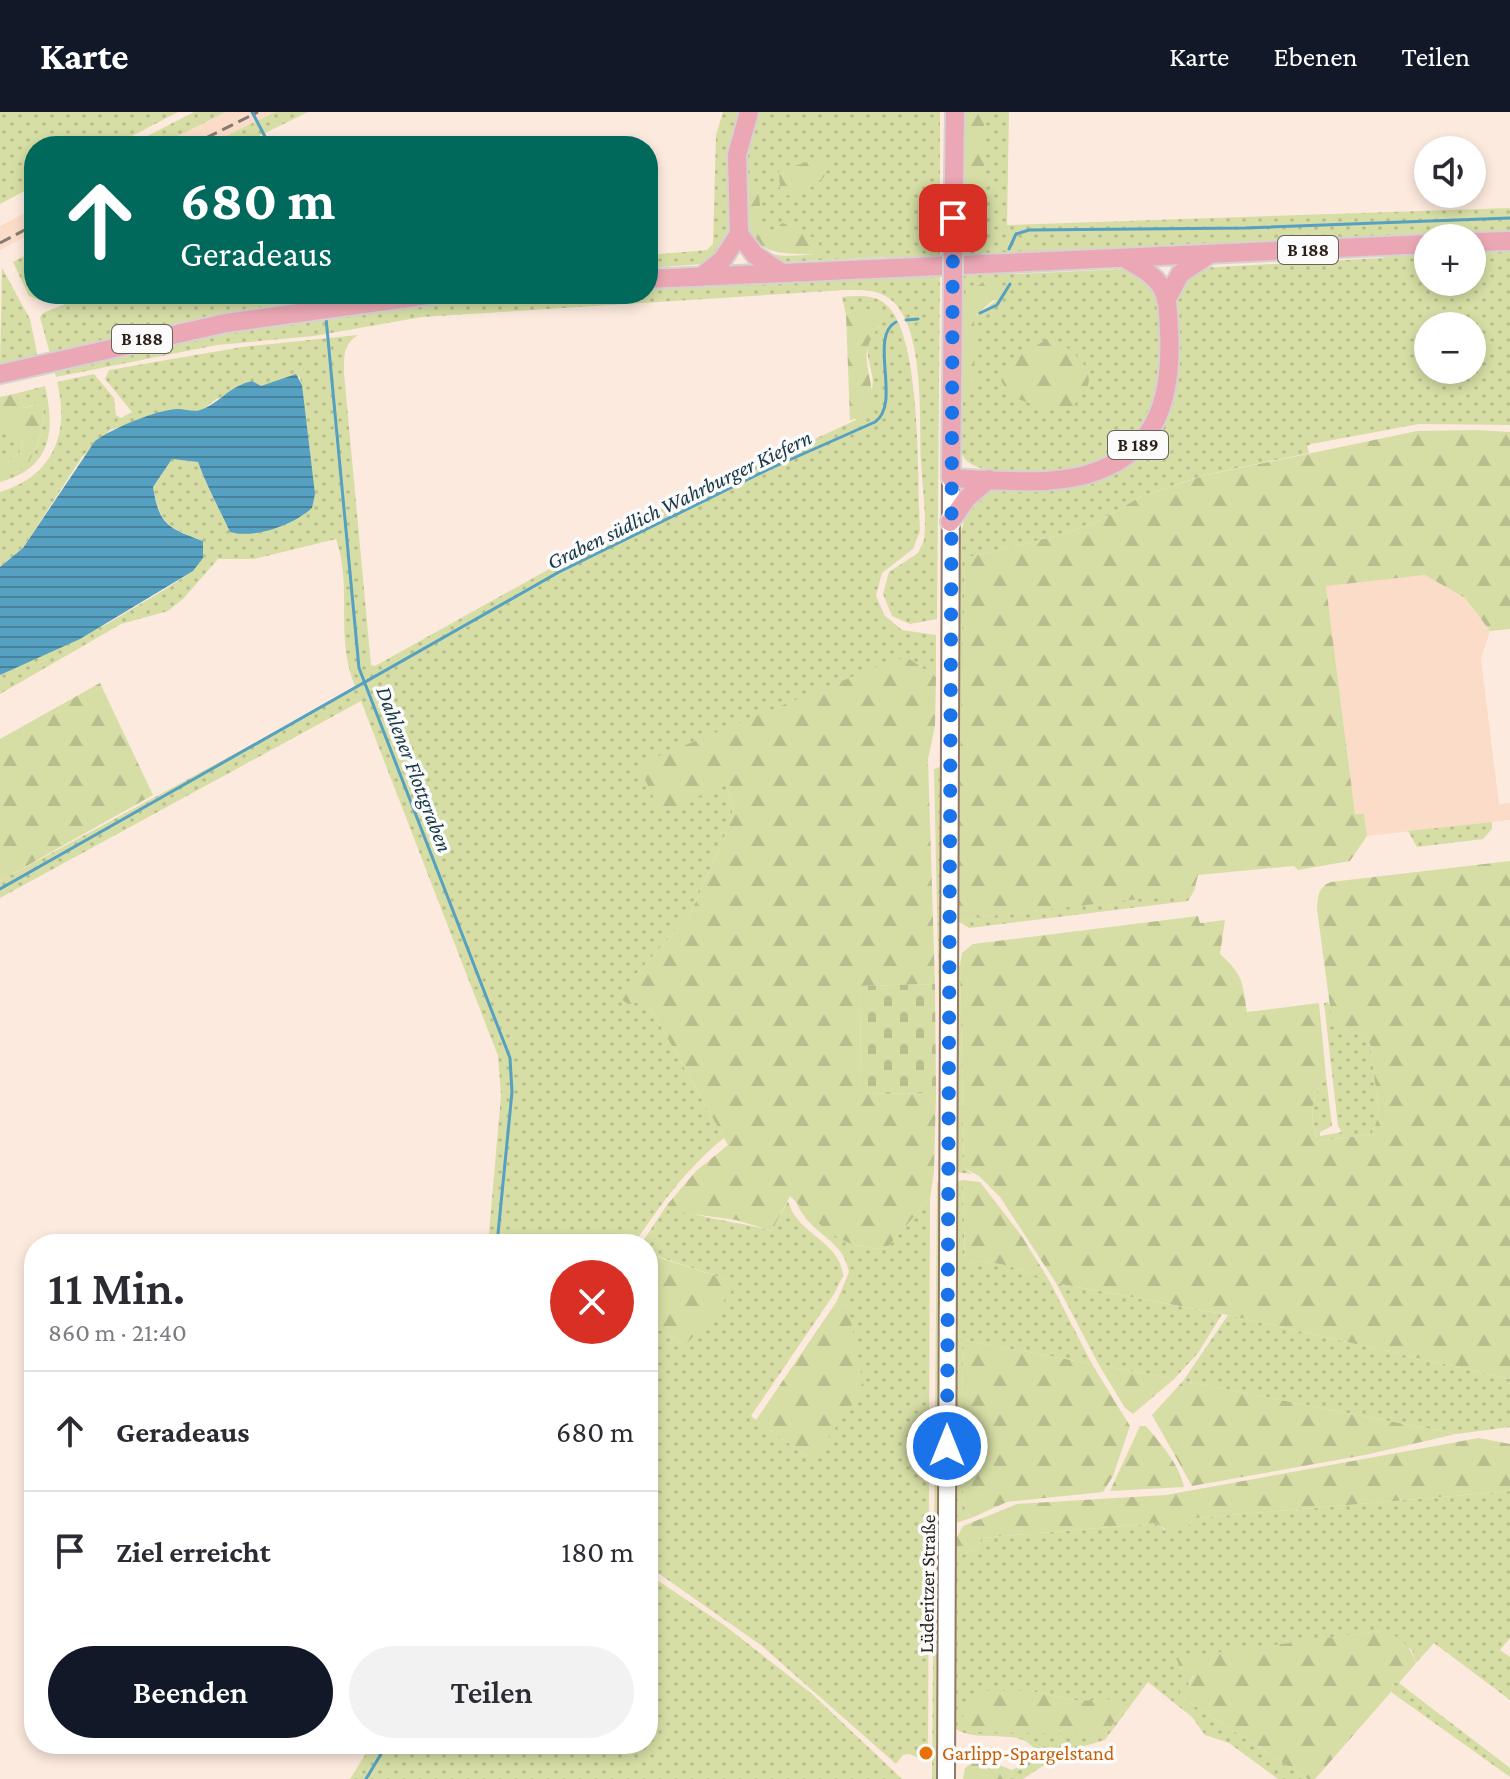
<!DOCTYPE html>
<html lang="de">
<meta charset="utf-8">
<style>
body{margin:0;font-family:"Crimson Pro",serif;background:#f2f2f3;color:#2b2b33;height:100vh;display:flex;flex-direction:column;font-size:30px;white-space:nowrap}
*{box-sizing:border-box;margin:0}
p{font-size:26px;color:#7c7c81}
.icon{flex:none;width:44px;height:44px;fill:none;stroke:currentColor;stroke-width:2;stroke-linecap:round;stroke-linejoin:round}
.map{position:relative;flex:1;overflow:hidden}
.side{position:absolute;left:24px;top:1122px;width:634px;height:520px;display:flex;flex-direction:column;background:#fff;border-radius:32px;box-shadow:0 4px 12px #0003}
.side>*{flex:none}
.banner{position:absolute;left:24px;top:24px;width:634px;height:168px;border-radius:32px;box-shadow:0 4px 12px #0003;background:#00695c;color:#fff;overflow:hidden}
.fabs{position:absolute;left:1414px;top:24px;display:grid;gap:16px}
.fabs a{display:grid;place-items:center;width:72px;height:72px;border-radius:50%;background:#fff;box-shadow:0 4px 12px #0003;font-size:40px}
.pin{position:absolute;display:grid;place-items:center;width:68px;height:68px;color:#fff;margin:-34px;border-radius:16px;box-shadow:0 4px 12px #0006}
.me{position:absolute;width:88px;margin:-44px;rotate:0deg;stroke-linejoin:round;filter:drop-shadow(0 0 6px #0008)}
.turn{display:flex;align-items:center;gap:28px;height:168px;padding:0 24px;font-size:36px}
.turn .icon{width:104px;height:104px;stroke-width:2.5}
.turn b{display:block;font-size:56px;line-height:68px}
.round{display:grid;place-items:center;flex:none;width:84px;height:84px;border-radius:42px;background:#f2f2f3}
.summary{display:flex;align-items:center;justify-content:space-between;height:136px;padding:0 24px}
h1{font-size:48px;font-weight:600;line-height:60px}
.button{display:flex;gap:16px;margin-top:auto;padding:16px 24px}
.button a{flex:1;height:92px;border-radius:48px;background:#111827;color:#fff;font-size:32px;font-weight:600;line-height:92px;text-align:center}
.button a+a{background:#f2f2f3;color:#2b2b33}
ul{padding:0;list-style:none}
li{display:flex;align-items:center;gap:24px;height:120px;padding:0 24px;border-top:2px solid #e1e1e2}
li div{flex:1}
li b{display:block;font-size:30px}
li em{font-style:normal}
header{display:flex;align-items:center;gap:48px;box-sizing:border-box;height:112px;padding:0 40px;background:#111827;color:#fff}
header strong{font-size:38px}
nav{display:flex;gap:44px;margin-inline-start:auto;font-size:28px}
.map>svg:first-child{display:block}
.built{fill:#fbdcc8}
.grass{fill:url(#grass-dots);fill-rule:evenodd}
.forest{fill:url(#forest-firs)}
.cemetery{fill:url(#cemetery-stones)}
.water{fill:url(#water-rules)}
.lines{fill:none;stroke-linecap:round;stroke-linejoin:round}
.stream{stroke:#56a0c2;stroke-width:3}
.secondary-casing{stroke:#947865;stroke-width:20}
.primary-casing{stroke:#d5d2d1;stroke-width:22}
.secondary{stroke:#fff;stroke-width:16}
.primary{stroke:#eba8b4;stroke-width:18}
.rail{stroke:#887a70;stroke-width:3;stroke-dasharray:12 6;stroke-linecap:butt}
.primary-bridge-casing{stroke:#d5d2d1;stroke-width:22;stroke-linecap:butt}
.primary-bridge{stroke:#eba8b4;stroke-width:18}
.route{stroke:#1a73e8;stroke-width:14;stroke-dasharray:0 25.2}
.food-dot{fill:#e8710a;stroke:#fbfbfb;stroke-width:3}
.labels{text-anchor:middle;stroke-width:7;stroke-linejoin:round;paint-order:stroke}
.shield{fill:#fbfbfb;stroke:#69625c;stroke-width:2}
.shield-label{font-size:18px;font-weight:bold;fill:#2b2018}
.street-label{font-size:20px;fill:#2b2018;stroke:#fbfbfb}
.food-label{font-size:20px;fill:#c56008;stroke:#fbfbfb;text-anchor:start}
.water-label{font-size:22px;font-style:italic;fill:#163847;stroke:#fbfbfb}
</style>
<header>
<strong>Karte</strong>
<nav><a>Karte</a><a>Ebenen</a><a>Teilen</a></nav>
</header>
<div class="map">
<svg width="1510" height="1667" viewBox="0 0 1510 1667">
<defs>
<pattern id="grass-dots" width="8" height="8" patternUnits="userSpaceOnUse" patternTransform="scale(2)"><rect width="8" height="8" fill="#d6dea5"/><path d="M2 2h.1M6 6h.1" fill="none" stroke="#b8be8d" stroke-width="1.8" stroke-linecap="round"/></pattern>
<pattern id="forest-firs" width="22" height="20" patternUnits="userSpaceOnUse" patternTransform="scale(2)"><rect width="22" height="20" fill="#d6dea5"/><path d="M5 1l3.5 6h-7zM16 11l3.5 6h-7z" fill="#b8be8d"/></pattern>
<pattern id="cemetery-stones" width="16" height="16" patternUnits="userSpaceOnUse" patternTransform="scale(2)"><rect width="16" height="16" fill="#d6dea5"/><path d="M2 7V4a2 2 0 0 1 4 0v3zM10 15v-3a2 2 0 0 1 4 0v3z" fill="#b8be8d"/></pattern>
<pattern id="water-rules" width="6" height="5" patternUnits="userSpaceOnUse" patternTransform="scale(2)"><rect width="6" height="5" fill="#56a0c2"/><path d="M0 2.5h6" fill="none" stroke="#47829d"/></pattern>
</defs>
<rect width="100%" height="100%" fill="#fdeade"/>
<path class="built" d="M226,0H275L205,34H158Z
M34,96V120L0,138V114Z
M1425,463L1465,486L1490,519L1481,547L1499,692L1510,691V708L1367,724L1364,702L1355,703L1326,473Z"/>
<path class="grass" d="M0,0H178L113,34H34V74L0,92Z
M194,0H226L158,34H128Z
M275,0H308L239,34H205Z
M723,0H741C723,44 735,86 729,132L704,152L648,156V143L707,138L713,132L716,23Z
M756,0H940V148L886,145L782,150L761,143C733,92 743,54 756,0ZM748,67L758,74L762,122L768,123L782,111L818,142C806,142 785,146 773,142C745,130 747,92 748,67Z
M984,0H1009L1007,113L1510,96V123L962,148L963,133L970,140L984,136Z
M1510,135V313L1419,312L1311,332L1307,334L1309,341L1205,363L1142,384L1097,410L1060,423L965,446L960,716L959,426L969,393L989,375L1053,374L1152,327L1178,174L1200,156L1381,146L1428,138V170H1472V136ZM1428,214H1472V258H1428Z
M34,139V182H71L45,190L29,184L13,150Z
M2,156L30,207L38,246L0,256Z
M1124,157L1150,169C1171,219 1172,303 1123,338C1112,346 1092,354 1078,358C1056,365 973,366 963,344C949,315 968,237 974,205L997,188L962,194V159L1015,162Z
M940,160L937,507L910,512L892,504L883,482L889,460L918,441L924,428C927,402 922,375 921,349C919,308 926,209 887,185C875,177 859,178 845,178L422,205L314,224L217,233L56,265L53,254L195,222L428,188L503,182H648V173Z
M90,182H381L209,207L50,242L40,205L43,201Z
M842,185C857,184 872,182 884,191C923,219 917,371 920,419L913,437L882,461L876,483L884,503L902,518L936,523V565L908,546L726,672L733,696L730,712L690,803L628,871L622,887L644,890L651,897L724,1026C686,1057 661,1092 634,1132H488L501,983L498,944L361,589L0,786V769L356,576C334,528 353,475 336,427L254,447H218L184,486L168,499L121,512L0,582V563L107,512L164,478L193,459L203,429C168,415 160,413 153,375L172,347L198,350C207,375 219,396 230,420L310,340L300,265L216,287L204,297L190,300L177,297L110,318L82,345L23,436L0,455V380C54,364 70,320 57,270L94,262L114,286L116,303L121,306L132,300L105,267L109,258L242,235L358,223C343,233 344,244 344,261L371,553L375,554L637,408L856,308C861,299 870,287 872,277C877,256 855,238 879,215L859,195L846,203Z
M45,274C55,317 53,356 0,370V366C36,358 45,323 43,290L24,296L18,281Z
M0,308L23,331L20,340L0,357Z
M940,655L943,657L939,895L934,657Z
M1492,710V717L1483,727L1417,735L1408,719Z
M960,723L958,799L964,807L1194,779L1188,789L969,816L956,808V726Z
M960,853L964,1056L972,1062L955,1060L953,964L957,960L953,855Z
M1328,890L1340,917L1364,924L1370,930L1379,1002L1372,1022L1318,1029C1308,1007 1312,983 1326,964L1332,1014L1320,1020V1024L1342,1020L1338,1014L1324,891Z
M963,1068L965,1151C994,1146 1022,1158 1049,1168L1092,1252L964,1228L960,1341L965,1397L971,1406L956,1411L953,1071Z
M937,1070H941L939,1667H932Z
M930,1086L928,1650L909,1642L903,1643L896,1652L762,1534L648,1454V1211L684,1233L737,1171L648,1141V1132H641L667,1093C685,1104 746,1111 772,1119L788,1089C797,1123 840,1128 843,1164L834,1182L751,1304L812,1348L848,1195L837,1189L849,1160C842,1124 811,1126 795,1088C827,1118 840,1136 886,1137Z
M1056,1171L1222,1202L1198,1241L1174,1267L1099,1253Z
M1228,1203L1510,1267V1315L1456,1322L1183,1269Z
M1510,1379V1526L1500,1538L1510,1545V1588L1434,1531L1416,1551L1412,1538L1380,1519L1176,1547L1179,1554L1194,1563L1181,1585L1308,1667H1278L1229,1631L1205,1623L1192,1605L1148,1570L1105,1628L1064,1640L1023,1667H1008L1012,1658L1033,1647L1035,1639C1023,1614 978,1632 956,1617L953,1445L978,1437L981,1426L1158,1411L1164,1418L1187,1414L1196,1406ZM1031,1579L1079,1589L1126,1593L1106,1622Z
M648,1462L724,1513L811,1581L902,1667H350L372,1632H648Z
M1393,1571H1399L1510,1656V1665L1391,1580Z"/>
<path class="forest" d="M964,0H984V136L970,140L963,133Z
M822,45L828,53L824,65L798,85L780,82L779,59Z
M747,67H753L758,73L763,122L768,123L782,111C801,115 813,123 824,139L818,142C749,143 749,133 747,67Z
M984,169H994L1000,182L974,205L975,274L967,283L960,279L962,194L966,184Z
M859,195L875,199L883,206C878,218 869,225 867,239C863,263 890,303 850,308L846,203Z
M1050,225C1065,233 1094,252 1088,273C1086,281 1077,288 1073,294C1047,295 1012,295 1001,268L1016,246Z
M18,281L24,296L32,294L40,286L43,290C45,322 36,359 0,366V357L20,340L23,331L0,308V285Z
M1477,318L1510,320V517L1490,519L1465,486L1425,463L1326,474L1355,702H1364L1367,724L1350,749L1298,758L1294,754L1198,763L1194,779L1183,782L964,807L958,800L957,777L965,446L1060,423L1097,410L1142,384L1206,363L1417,319Z
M908,546L936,565L935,614L928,647L935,872L860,874L861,982L936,981L934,1060L930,1086L886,1137C837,1136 824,1116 790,1084L772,1119L736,1108L678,1100L667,1093L696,1059L728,1033L651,897L644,890L628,892L621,887L628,871L690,803L730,712L733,696L726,672L661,701L641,659L649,648L893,548Z
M100,571L153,683L0,769V627Z
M1510,749V1267L1228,1203L1056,1171L1000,1085L979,1064L964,1056L960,853L962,841L973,832L1198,804L1200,811L1225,808L1220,842C1244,864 1242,869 1247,900L1319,891L1326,964C1312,983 1308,1007 1318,1029L1372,1022L1379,1002L1370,931L1364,924L1340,917L1331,902L1317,797C1318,784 1318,775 1331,770Z
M963,1068L980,1070L1021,1123L1049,1168C1022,1158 994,1146 965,1151Z
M648,1142L738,1171L700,1219L684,1233L648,1211Z
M837,1189L848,1195L864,1276L812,1348L756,1308Z
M964,1228L1092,1252L1130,1314L1113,1364L1103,1380L1007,1390L971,1406L965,1397L960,1341Z
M1099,1253L1174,1267L1133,1302L1125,1296Z
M1183,1269L1456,1322L1365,1343L1192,1374L1152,1303Z
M1140,1314H1146C1161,1332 1179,1352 1184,1375L1110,1379Z
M1479,1326L1510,1332V1379L1196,1406L1187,1414L1170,1421L1157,1411L981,1426L978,1437L953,1445V1432L963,1414L1017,1392L1166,1383Z
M1380,1519C1399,1522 1410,1533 1416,1551L1399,1571H1393L1391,1580L1315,1667H1308L1181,1585L1180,1578L1189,1573L1194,1564L1179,1554L1176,1546Z
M984,1579H1031L1079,1589L1107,1587L1126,1593L1106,1622L969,1620L963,1608L964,1590Z
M980,1645L994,1646L999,1653L1012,1658L1008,1667H963L965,1656Z"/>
<path class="cemetery" d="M935,872L936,981L861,982L860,874Z"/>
<path class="water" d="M296,262L302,273L315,382L312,396C293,413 255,427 230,420C219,396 207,375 198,350L172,347L153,375C159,413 168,416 203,429V446L193,459L80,527L0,563V455L23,436L95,329C111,317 158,297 178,297C187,297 193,301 203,297C222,289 228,275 252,269L261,274Z"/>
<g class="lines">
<path class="stream" d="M252,0L270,34
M1009,137L1016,122L1029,118L1245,116L1510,106
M980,201L997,193L1010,172
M326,206L359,556L510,946L512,980L497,1132
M906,208L918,207
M0,777L559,460L769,357L875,310C902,292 868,224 896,210
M366,1667L387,1632"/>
<g class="secondary-casing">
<path id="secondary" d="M946,1667L951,366"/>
</g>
<g class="primary-casing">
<path id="primary" d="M739,122L755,143L782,161
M1472,130L1510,129
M953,133L955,0
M701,165L723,147L739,122L737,43L749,0
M648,167L1428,132
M953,177L951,366C1000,368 1063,377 1109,354C1163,328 1172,273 1169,218C1168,204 1169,189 1162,176C1154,162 1138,154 1124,146
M1167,187L1180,162L1207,144
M0,262L226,211L436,182
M950,410L967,386L989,367"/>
</g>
<use href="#secondary" class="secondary"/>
<use href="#primary" class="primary"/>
<path class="rail" d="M190,34L258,0
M0,131L34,113"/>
<g class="primary-bridge-casing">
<path id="primary-bridge" d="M953,177V133"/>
</g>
<use href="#primary-bridge" class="primary-bridge"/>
</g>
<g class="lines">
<path class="route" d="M947,1334L953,106"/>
</g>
<circle class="food-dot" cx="926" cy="1641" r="8"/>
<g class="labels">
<g class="shield">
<rect x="1278" y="124" width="60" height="28" rx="6"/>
<rect x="112" y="213" width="60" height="28" rx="6"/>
<rect x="1108" y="319" width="60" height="28" rx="6"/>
</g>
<g class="shield-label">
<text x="1308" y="144">B 188</text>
<text x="142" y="233">B 188</text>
<text x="1138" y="339">B 189</text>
</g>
<g class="street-label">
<text transform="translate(927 1472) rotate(-89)" y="7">Lüderitzer Straße</text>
</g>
<g class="food-label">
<text x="942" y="1648">Garlipp-Spargelstand</text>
</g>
<g class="water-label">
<text transform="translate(679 387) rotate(-26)" y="8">Graben südlich Wahrburger Kiefern</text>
<text transform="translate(415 657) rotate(69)" y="8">Dahlener Flottgraben</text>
</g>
</g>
</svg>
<div class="fabs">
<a><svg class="icon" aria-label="sound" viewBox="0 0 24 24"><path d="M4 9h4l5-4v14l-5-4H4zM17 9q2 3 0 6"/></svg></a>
<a>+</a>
<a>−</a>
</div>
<div class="pin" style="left:953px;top:106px;background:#d93025"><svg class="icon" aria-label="arrive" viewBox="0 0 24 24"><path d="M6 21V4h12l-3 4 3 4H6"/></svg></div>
<svg class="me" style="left:947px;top:1334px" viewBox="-20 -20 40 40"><circle r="17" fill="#1a73e8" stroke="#fff" stroke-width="3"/><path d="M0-11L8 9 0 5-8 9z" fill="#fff"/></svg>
<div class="banner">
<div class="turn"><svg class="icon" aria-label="ahead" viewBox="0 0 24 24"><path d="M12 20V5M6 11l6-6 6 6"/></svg><div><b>680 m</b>Geradeaus</div></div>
</div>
<section class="side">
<div class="summary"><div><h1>11 Min.</h1><p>860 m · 21:40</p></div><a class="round" style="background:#d93025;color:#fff"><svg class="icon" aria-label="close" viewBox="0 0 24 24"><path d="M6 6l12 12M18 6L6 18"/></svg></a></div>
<ul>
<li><svg class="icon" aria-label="ahead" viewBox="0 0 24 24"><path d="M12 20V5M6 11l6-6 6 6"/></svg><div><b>Geradeaus</b></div><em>680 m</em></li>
<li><svg class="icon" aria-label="arrive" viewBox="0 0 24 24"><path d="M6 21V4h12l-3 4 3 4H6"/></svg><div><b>Ziel erreicht</b></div><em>180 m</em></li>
</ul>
<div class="button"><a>Beenden</a><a>Teilen</a></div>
</section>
</div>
